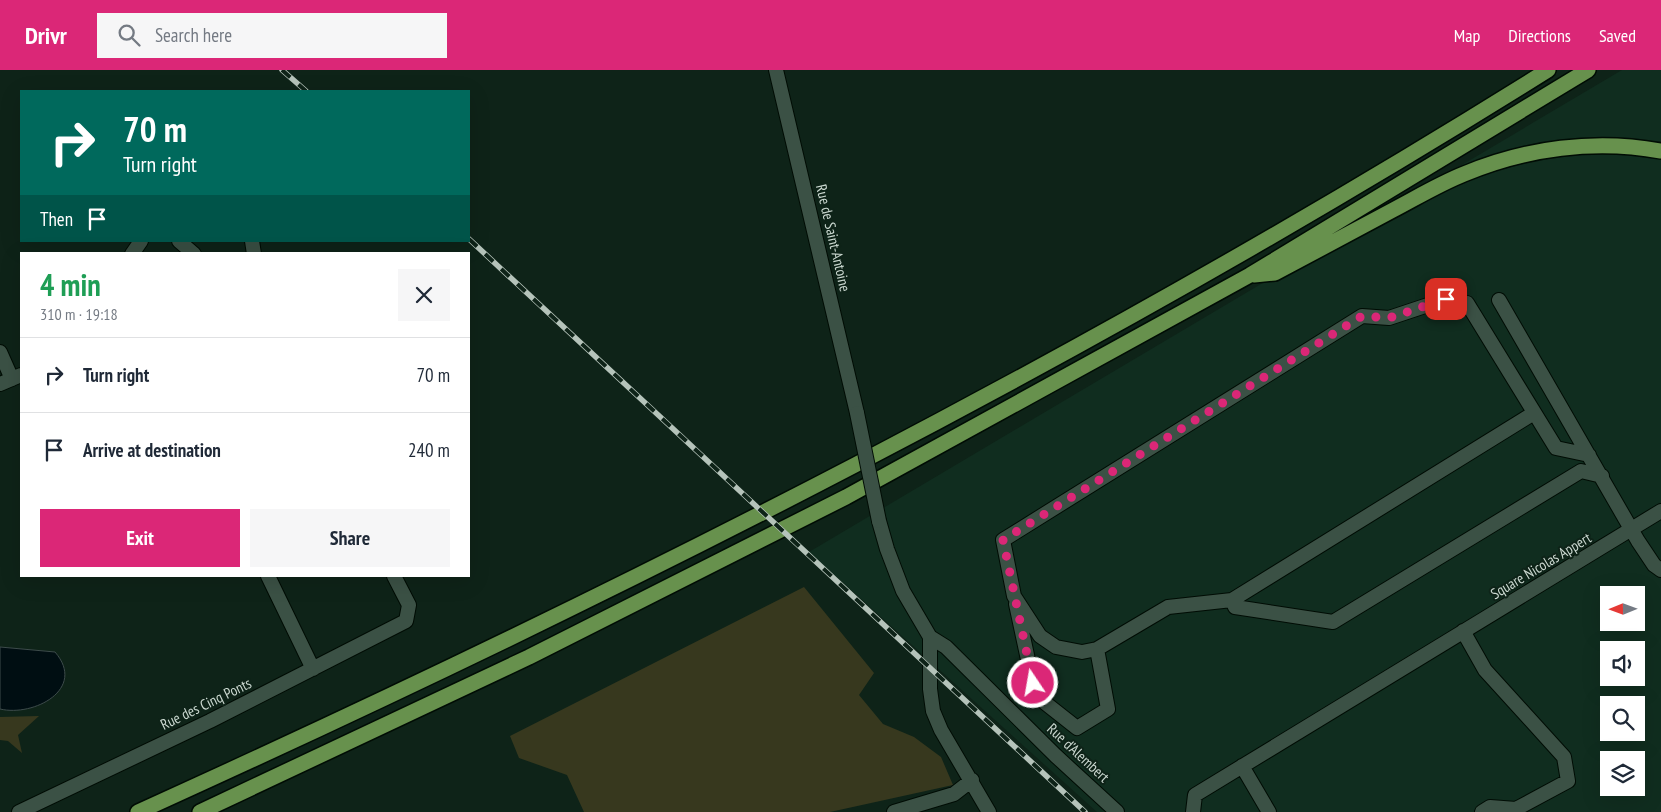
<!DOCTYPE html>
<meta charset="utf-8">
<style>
body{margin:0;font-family:"PT Sans Narrow",sans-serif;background:#f6f6f7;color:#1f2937;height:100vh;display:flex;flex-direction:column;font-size:19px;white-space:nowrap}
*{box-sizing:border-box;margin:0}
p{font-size:16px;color:#747a83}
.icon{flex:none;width:28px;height:28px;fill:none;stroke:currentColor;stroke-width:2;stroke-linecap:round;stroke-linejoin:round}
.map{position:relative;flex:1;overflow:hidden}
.side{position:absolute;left:20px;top:182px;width:450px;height:325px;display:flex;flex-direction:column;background:#fff;border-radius:0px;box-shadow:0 5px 20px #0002}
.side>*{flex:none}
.top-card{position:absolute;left:20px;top:20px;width:450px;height:152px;border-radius:0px;box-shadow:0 5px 20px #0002;background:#00695c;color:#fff;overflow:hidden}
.needle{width:32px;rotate:269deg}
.fabs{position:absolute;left:1600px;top:516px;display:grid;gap:10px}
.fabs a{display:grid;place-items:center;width:45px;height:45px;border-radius:0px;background:#fff;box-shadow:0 5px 20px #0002;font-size:25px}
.pin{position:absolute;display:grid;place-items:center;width:42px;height:42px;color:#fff;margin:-21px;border-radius:10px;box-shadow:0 2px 8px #0006}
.me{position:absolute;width:55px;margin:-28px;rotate:348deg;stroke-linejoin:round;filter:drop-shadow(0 0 4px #0008)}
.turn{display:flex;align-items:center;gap:18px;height:105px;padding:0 20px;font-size:22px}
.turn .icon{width:65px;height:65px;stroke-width:2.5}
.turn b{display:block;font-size:35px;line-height:42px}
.then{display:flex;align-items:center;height:48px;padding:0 20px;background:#0003;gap:10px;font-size:19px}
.round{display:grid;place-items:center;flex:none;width:52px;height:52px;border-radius:0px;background:#f6f6f7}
.overview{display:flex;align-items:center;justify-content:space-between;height:85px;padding:0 20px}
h1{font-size:30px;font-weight:600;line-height:38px;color:#1e9e55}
.primary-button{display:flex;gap:10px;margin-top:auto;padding:10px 20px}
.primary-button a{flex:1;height:58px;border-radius:0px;background:#db2777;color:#fff;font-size:20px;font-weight:600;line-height:58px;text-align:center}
.primary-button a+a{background:#f6f6f7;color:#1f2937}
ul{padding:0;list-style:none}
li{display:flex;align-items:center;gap:15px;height:75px;padding:0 20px;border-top:1px solid #e0e1e3}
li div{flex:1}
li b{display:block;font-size:19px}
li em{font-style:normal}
header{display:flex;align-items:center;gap:30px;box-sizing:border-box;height:70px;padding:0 25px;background:#db2777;color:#fff}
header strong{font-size:24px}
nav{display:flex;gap:28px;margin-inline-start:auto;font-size:18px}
.search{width:350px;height:45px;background:#f6f6f7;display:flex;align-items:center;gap:12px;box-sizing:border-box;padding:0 18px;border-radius:0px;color:#747a83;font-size:19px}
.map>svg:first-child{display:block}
.built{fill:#102d1f;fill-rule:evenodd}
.green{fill:#37381e}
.water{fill:#000e12;stroke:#3d4b4b}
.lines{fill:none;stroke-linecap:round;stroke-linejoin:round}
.minor-casing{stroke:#000c04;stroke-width:16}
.highway-casing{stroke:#000c04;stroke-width:18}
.minor{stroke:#3b5145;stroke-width:14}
.highway{stroke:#67914d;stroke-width:15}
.rail-casing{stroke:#b5c3ba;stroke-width:5.5}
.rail{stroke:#0e2318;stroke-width:4;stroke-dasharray:11;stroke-linecap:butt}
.minor-bridge-casing{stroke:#000c04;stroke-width:16;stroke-linecap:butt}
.minor-bridge{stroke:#3b5145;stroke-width:14}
.route{stroke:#db2777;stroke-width:9;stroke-dasharray:0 16.2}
.labels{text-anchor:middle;stroke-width:4;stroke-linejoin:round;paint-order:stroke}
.street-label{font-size:15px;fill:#cbd8d0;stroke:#0e2318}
</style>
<header>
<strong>Drivr</strong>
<div class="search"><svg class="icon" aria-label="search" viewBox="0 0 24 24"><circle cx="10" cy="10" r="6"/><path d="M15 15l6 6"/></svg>Search here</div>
<nav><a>Map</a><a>Directions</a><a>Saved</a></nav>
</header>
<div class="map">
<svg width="1661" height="742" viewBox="0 0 1661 742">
<rect width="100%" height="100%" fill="#0e2318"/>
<path class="built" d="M1622,0H1661V742H1097L809,482ZM1609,525H1636V552H1609ZM1609,580H1636V608H1609ZM1609,635H1636V662H1609ZM1609,690H1636V718H1609Z"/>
<path class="green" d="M804,517L874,603L859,625L883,654L914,667L941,687L953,715L830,742H584L567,705L519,688L510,666Z
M39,646L18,665L22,683L8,671L0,670V647Z"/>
<path class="water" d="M0,577L55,582C87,619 34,647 0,639Z"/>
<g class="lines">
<g class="minor-casing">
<path id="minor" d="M776,0L857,343
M179,171L194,184
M252,171L254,184
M132,184L141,171
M1499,230L1638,471L1654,495L1661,500
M0,282L12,309
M0,314L21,305
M1534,343L1232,530L1168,537L1097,579L1082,582L1056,577L1040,566L1014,526L1003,470L1362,246L1389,248L1446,229L1467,233L1475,246L1556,378L1589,385
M879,451L887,479L903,521L930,567V619L933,641L941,660L989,742
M268,506L313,599
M1232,530L1235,537L1333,552L1581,401L1602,406
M1016,534L1033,613L1044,632L1077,658L1108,639L1097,579
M1463,561L1485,600L1564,687L1568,711L1516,739L1490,737L1482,742
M930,567L946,577L1056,686L1117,742
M1242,696L1269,742
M19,742L210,651L406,551L409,535L394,506
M894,742L954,724L972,710
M1193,742L1195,725L1661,441"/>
</g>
<g class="highway-casing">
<path id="highway" d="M1254,205L1275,203C1314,182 1353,161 1393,140C1416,128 1439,114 1464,104C1526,78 1595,69 1661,81
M138,742C622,523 1098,282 1548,0
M200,742L529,587L846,427L1250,205L1588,0"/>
</g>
<use href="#minor" class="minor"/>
<use href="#highway" class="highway"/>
<g class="rail-casing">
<path id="rail" d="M282,0L306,21
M469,169L1085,742"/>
</g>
<use href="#rail" class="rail"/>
<g class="minor-bridge-casing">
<path id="minor-bridge" d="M857,343L879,451"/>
</g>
<use href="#minor-bridge" class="minor-bridge"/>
</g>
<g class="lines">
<path class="route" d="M1033,613L1003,470L1362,246L1389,248L1446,229"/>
</g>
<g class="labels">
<g class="street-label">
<text transform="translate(833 168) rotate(77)" y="5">Rue de Saint-Antoine</text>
<text transform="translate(1541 496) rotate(-31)" y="5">Square Nicolas Appert</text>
<text transform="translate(206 634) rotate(-26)" y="5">Rue des Cinq Ponts</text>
<text transform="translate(1078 683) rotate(43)" y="5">Rue d’Alembert</text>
</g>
</g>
</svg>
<div class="fabs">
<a><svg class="needle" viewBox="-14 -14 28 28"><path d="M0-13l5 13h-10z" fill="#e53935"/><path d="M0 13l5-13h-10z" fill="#747a83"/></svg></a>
<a><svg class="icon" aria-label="sound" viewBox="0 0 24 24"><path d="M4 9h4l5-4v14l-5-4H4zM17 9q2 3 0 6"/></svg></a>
<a><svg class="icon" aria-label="search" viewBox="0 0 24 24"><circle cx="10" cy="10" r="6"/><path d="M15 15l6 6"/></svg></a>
<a><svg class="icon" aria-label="layers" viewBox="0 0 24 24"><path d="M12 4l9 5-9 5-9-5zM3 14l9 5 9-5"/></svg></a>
</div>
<div class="pin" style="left:1446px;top:229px;background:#d93025"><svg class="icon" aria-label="arrive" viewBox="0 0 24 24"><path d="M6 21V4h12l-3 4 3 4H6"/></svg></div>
<svg class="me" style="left:1033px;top:613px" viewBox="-20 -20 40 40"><circle r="17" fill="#db2777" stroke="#fff" stroke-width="3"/><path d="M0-11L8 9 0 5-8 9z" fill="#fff"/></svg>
<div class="top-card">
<div class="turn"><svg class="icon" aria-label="right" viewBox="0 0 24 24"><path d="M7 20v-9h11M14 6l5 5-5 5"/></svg><div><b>70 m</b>Turn right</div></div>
<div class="then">Then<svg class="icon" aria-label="arrive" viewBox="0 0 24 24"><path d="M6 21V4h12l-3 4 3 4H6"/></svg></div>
</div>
<section class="side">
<div class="overview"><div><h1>4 min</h1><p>310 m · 19:18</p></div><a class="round"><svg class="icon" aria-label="close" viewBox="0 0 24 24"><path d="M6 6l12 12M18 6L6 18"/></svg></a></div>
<ul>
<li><svg class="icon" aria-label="right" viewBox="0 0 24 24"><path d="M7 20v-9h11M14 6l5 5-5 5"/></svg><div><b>Turn right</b></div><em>70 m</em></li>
<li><svg class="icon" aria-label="arrive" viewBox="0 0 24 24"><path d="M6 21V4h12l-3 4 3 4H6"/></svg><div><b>Arrive at destination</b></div><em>240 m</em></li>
</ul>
<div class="primary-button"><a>Exit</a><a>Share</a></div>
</section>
</div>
